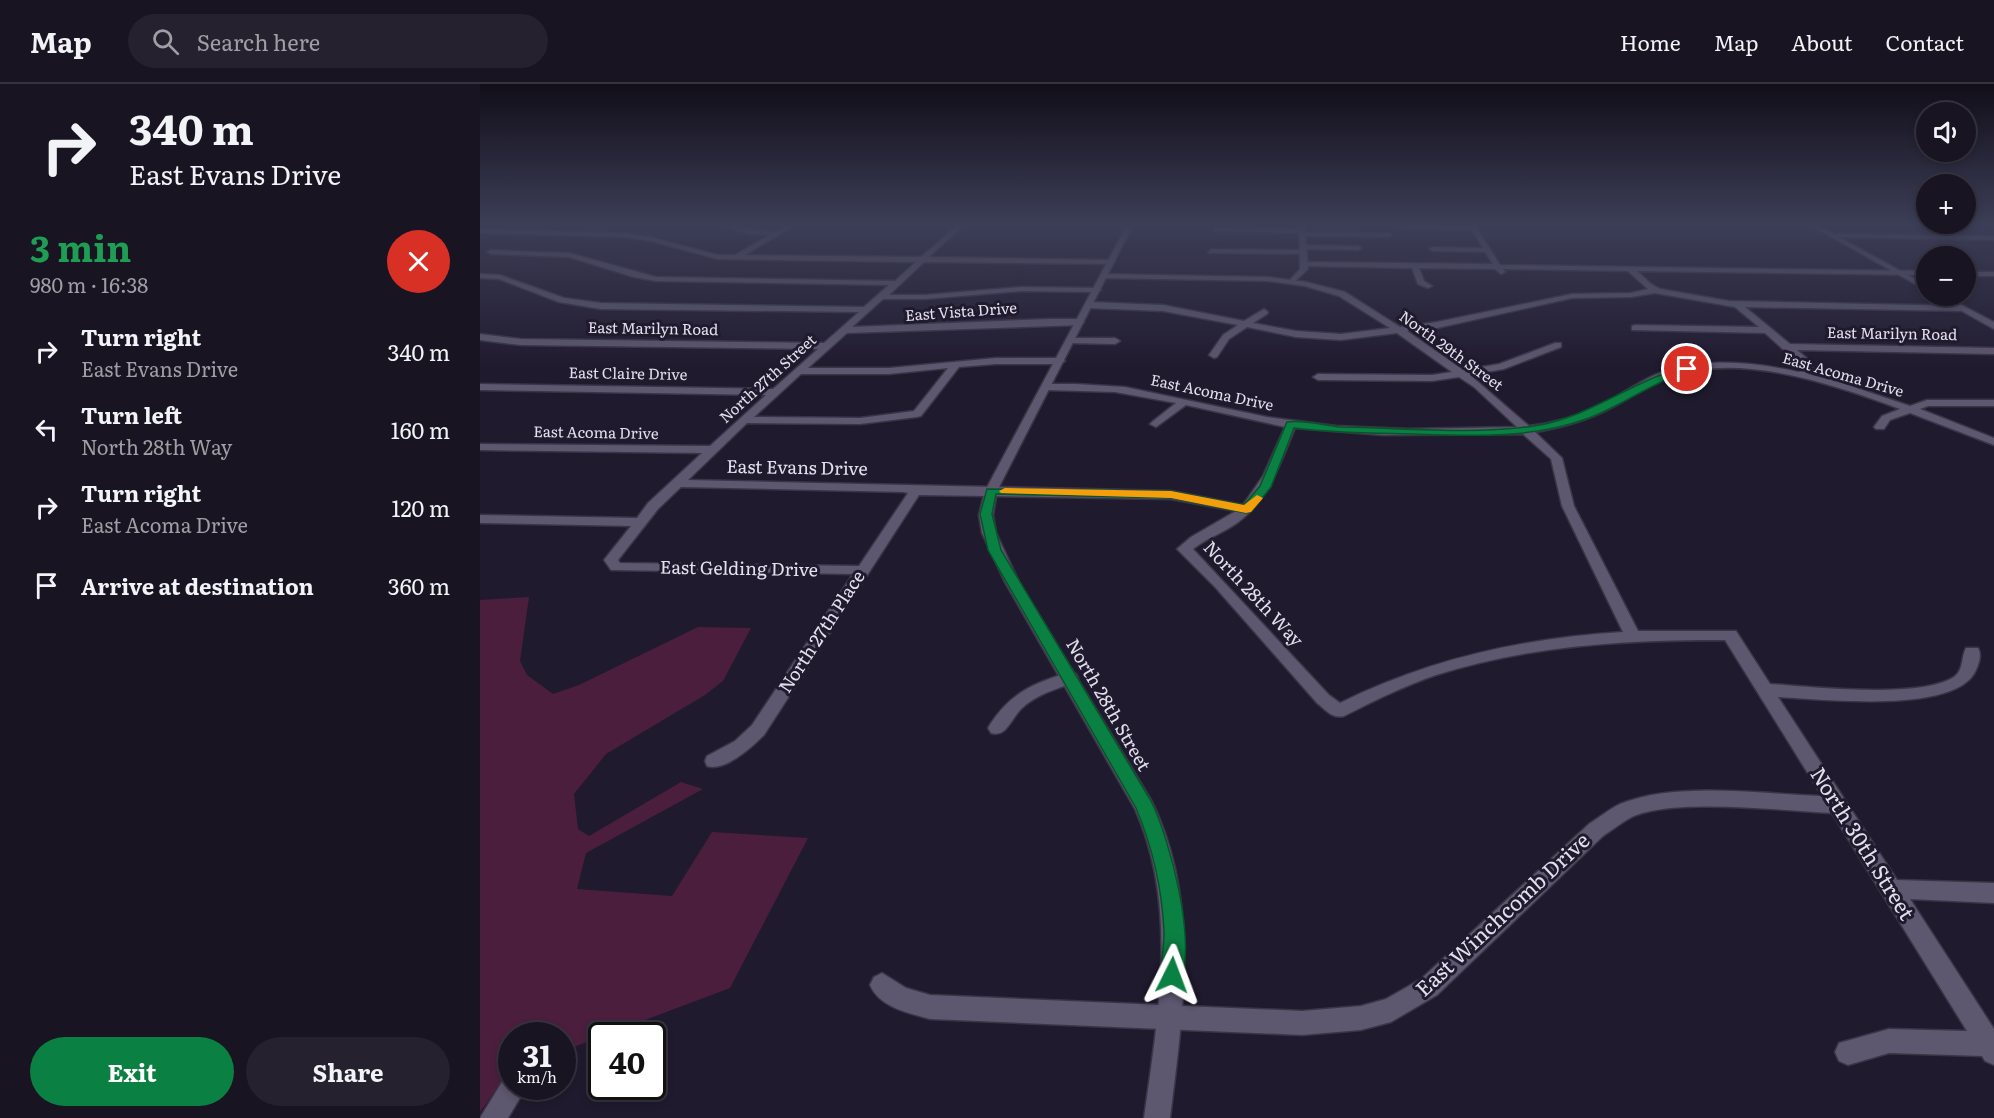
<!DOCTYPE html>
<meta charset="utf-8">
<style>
body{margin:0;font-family:Literata,serif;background:#25212f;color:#f1f3f6;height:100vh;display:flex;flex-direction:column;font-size:22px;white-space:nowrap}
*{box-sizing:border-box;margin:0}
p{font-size:20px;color:#9f9ea5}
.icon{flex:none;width:33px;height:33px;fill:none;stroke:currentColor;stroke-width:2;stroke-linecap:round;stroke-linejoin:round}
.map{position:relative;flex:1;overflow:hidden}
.sheet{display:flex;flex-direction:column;background:#181422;width:480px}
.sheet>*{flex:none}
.guide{background:#181422;color:#f1f3f6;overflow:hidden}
.controls{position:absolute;left:1436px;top:18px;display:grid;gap:12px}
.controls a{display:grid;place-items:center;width:60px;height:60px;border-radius:50%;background:#181422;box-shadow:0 3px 9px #0003,0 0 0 2px #363340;font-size:30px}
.speed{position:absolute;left:18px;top:938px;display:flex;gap:12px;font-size:30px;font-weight:700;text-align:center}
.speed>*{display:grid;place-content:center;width:78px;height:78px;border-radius:50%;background:#181422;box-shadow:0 3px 9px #0003,0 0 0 2px #363340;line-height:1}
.speed small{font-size:15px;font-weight:400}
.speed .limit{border:3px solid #111;border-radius:9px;background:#fff;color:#111}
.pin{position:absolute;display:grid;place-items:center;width:51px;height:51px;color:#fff;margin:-26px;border:3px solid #fff;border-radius:50%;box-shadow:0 2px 6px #0007}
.me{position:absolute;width:66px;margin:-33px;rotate:3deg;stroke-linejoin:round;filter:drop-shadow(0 0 4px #0008)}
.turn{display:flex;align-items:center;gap:21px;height:126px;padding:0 30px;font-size:27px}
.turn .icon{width:78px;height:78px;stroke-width:2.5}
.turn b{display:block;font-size:42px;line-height:51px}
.round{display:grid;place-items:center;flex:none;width:63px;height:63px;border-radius:32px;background:#25212f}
.overview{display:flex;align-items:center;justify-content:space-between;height:102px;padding:0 30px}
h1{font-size:36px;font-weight:700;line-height:45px;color:#1e9e55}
.cta{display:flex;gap:12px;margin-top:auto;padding:12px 30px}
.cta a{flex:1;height:69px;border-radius:36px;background:#0b8043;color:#fff;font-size:24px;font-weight:700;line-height:69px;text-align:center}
.cta a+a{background:#25212f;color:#f1f3f6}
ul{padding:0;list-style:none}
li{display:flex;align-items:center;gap:18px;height:78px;padding:0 30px}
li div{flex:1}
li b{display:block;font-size:22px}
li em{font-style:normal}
header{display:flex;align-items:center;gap:36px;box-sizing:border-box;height:84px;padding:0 30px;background:#181422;border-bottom:2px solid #363340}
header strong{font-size:28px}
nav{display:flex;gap:33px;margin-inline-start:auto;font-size:21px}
.search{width:420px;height:54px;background:#25212f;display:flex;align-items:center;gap:15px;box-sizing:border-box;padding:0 21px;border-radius:33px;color:#9f9ea5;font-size:22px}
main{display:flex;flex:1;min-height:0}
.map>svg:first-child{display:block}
.green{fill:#4b1e3d}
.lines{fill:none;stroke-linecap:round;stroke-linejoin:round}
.minor-casing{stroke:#3a3545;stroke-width:3}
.tertiary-casing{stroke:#3a3545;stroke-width:3}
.secondary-casing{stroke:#3a3545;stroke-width:3}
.minor{fill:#5d576f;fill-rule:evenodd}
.tertiary{fill:#5d576f;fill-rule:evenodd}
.secondary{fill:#5d576f;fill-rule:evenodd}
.route{fill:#0b8043;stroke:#07532c;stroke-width:1.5}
.slow{fill:#f59e0b}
.labels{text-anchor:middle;stroke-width:6;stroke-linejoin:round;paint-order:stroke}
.far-street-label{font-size:15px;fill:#e3dfed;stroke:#201a2e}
.street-label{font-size:18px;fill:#e3dfed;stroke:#201a2e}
.near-street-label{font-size:21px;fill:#e3dfed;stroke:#201a2e}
</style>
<header>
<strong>Map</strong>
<div class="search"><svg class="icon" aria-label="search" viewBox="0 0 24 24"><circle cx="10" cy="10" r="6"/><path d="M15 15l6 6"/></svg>Search here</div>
<nav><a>Home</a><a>Map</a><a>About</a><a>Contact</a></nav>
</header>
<main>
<section class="sheet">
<div class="guide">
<div class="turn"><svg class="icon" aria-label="right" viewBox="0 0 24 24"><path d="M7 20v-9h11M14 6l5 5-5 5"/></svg><div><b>340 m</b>East Evans Drive</div></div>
</div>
<div class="overview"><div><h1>3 min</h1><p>980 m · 16:38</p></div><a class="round" style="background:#d93025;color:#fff"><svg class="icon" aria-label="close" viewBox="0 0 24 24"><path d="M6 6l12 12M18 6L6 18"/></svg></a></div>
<ul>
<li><svg class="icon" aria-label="right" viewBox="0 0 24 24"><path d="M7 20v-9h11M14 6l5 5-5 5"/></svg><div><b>Turn right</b><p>East Evans Drive</p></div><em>340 m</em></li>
<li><svg class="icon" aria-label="left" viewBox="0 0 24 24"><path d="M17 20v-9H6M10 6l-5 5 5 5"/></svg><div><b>Turn left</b><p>North 28th Way</p></div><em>160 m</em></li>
<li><svg class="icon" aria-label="right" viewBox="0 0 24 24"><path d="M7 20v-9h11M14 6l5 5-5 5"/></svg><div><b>Turn right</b><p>East Acoma Drive</p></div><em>120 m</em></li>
<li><svg class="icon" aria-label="arrive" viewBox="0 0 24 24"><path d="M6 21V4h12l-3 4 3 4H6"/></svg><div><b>Arrive at destination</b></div><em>360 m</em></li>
</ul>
<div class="cta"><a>Exit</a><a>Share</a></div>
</section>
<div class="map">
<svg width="1514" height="1034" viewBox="0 0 1514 1034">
<rect width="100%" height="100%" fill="#201a2e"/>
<path class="green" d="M49,513L40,577L47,591L73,610L99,601L218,543L271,544L243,597L225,611L126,670L94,710L98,745L109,752L201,698L223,705L106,769L97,805L192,812L232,748L328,754L250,904L83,967L82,951H32L31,985L0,1028V516Z"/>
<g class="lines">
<g class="minor-casing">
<path id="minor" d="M239,141L295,148L308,141H315L265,171L441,173L478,141H484L449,173L631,176L635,178L631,180L444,178L409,211H445L541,203L617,204L621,206L617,208L541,207L445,215H403L372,243L570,235H600L604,238L600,241L367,249L328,284H409L516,274H580L585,277L580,280H516L479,283L441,332L437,333L380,340L267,339L208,396L691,407L763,421L783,392L805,343L706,321L676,343L670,340L672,338L696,319L635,308L566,306L561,303L566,300H596L645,303L787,333L856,342L927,345L1037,343L994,303L979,293L952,297L838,296L833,293L838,290L952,291L972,288L917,249L861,256L816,253L767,243L749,255L737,273L734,274L729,271L743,251L758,241L683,227L609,224L605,221L609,218L683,221L764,237L784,225L788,228L787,230L773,239L816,247L861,250L910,244L859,212L825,202L788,197L625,194L621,192L622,190L788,193L826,198L865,208L920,243L957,238L1092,210L1151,209L1168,205L1148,187L1023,185L1025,188L1021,190L1015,185L939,184L944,197L952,202L948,204L938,200L932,184L824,182L820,180L824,178L1013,180L1005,168L953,167L949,165L953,163L1003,164L992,146L926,145L915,141H995L1020,181L1446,187V191L1157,187L1171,200L1180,205L1249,217L1484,222L1485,224L1481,227L1265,223L1310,260L1514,264V270L1317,266L1330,277L1333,283L1328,290L1362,299L1430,322L1447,316H1514V322H1448L1440,325L1514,354V361L1430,329L1410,336L1404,345H1396L1394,343L1402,332L1420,325C1353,300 1255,266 1185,295C1165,303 1148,315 1129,325C1106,337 1080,344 1055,348L1082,374L1094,422L1158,547H1256L1290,600C1332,603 1439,615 1474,593C1484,586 1481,573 1486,564H1498C1502,571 1499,579 1496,586C1477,631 1340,615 1298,613L1417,796L1514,799V819L1430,815L1514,945V981L1505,977L1502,972L1409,969L1368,981L1359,977L1355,968L1359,959L1409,945L1487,947L1352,729C1304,727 1190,713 1150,734C1141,739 1132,746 1123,752L957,911L911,938L881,946L822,951L450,935C429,929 400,924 390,901L394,893L402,889L426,904L450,911L822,927L881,922L906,915L941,895L1109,740C1119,734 1129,725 1140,720C1197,697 1281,710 1342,712L1245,556C1148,556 1050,561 956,591C924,602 894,617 864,632C852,635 846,626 837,619L735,503L697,465L711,453L756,427L691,415L439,411L284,651C272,663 245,688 227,682L225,677L227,672L255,657L272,641L373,490L131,486L124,476L151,442L0,439V431L157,434L168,419L222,369L0,366V360L230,362L286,311L0,306V300L293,305L338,265L41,261L0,256V250L41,255L344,259L379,228L121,225L79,218L19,195L0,194V190L20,191L84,214L121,219L384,223L409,201L176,197L154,193L89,173L11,170L7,168L11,166L89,169L176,193L415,197L436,178L238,175L170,157L144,153L0,149V145L144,149L170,153L238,171H255L289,151L270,150ZM1175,209L1255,223L1279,243L1155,241L1152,242V246L1285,249L1323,283L1319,288C1273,278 1219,272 1175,291C1155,300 1138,313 1119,322C1096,333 1073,339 1049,342L990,291L1024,285L1081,263V259H1075L1019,280L983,286L927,247L957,244L1092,214L1151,213ZM468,284L434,327L380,334L274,333L321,290H409ZM815,344L903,351L1043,350L1071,375L1082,422L1143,548C1043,554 949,575 860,619L849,611L713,465C727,454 743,449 757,439C789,416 800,379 815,344ZM201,403L423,408L428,409L379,482L140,479L138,476L178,425Z
M736,144L822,145L825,148L909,149L912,151L909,153L822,152L819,149L734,147Z
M1352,150L1514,152V156L1350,153Z
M823,161L878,162L882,164L878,166L820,165Z
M731,165L823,166L827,168L823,170L728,169Z
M1485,188H1514V192H1485Z
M590,254H635L640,257L635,260L587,259V255Z
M590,588L596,590L598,594L596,598C577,605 556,610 541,625C531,635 526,654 511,649L508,644L511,639C532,608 554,599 590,588Z
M32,990V1002H47L28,1034H0L25,993Z"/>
</g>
<g class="tertiary-casing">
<path id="tertiary" d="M647,141H653L517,407L513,431L516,449L539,498L671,716C721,816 703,928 690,1034H664C678,931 699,824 655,725L525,498L502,449L499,431L505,407Z
M819,141H825L828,185L813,199L809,197L820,185Z"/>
</g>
<g class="secondary-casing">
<path id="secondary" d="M1330,141H1337L1446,201V206Z
M1455,212H1464L1514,238V245Z"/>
</g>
<use href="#minor" class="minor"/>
<use href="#tertiary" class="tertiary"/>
<use href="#secondary" class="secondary"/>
</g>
<linearGradient id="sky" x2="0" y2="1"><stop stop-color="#120e19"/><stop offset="0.49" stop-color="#3c3e57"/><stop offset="1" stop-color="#3c3e57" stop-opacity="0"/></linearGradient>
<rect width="1514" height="285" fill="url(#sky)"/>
<path class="route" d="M1207,282L1210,283V287C1172,298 1142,322 1106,335C1051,355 991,352 933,350C893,349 854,349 814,344L791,403L771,428L766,429L691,414L516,410L512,430L521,466L671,717C690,755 717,858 700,898L692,901L685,898C678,882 685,864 684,847C682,805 672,762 656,724L508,466L500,430L507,405L691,407L764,421L780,402L807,338C824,335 844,342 861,343C925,344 991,351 1054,342C1109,334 1153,296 1207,282Z"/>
<path class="slow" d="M525,404L691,407L764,421L777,411L783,414L771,428L766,429L691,414L521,409L519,407Z"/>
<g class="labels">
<g class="far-street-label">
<text transform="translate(481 228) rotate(-4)" y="5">East Vista Drive</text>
<text transform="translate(173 245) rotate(1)" y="5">East Marilyn Road</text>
<text transform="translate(1412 250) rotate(1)" y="5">East Marilyn Road</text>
<text transform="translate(971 267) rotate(36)" y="5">North 29th Street</text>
<text transform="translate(148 290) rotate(1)" y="5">East Claire Drive</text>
<text transform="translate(1363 291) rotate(16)" y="5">East Acoma Drive</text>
<text transform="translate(288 295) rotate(-42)" y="5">North 27th Street</text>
<text transform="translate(732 309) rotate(12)" y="5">East Acoma Drive</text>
<text transform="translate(116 349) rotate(1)" y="5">East Acoma Drive</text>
</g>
<g class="street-label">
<text transform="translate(317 384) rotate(1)" y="6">East Evans Drive</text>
<text transform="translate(259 485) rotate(1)" y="6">East Gelding Drive</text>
<text transform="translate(773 510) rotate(47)" y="6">North 28th Way</text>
<text transform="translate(342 548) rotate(-57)" y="6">North 27th Place</text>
<text transform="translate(628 621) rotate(60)" y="6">North 28th Street</text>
</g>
<g class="near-street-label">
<text transform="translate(1382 760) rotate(58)" y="7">North 30th Street</text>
<text transform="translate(1023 831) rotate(-43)" y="7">East Winchcomb Drive</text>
</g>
</g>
</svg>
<div class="controls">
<a><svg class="icon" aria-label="sound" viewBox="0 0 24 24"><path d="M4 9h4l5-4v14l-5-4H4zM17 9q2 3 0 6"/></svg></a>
<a>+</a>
<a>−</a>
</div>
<div class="speed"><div>31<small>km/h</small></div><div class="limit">40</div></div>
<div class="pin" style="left:1207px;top:285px;background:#d93025"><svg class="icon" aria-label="arrive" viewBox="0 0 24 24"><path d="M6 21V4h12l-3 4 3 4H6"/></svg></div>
<svg class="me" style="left:692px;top:891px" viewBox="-20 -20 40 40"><path d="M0-17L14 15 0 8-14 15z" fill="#0b8043" stroke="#fff" stroke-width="4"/></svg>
</div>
</main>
